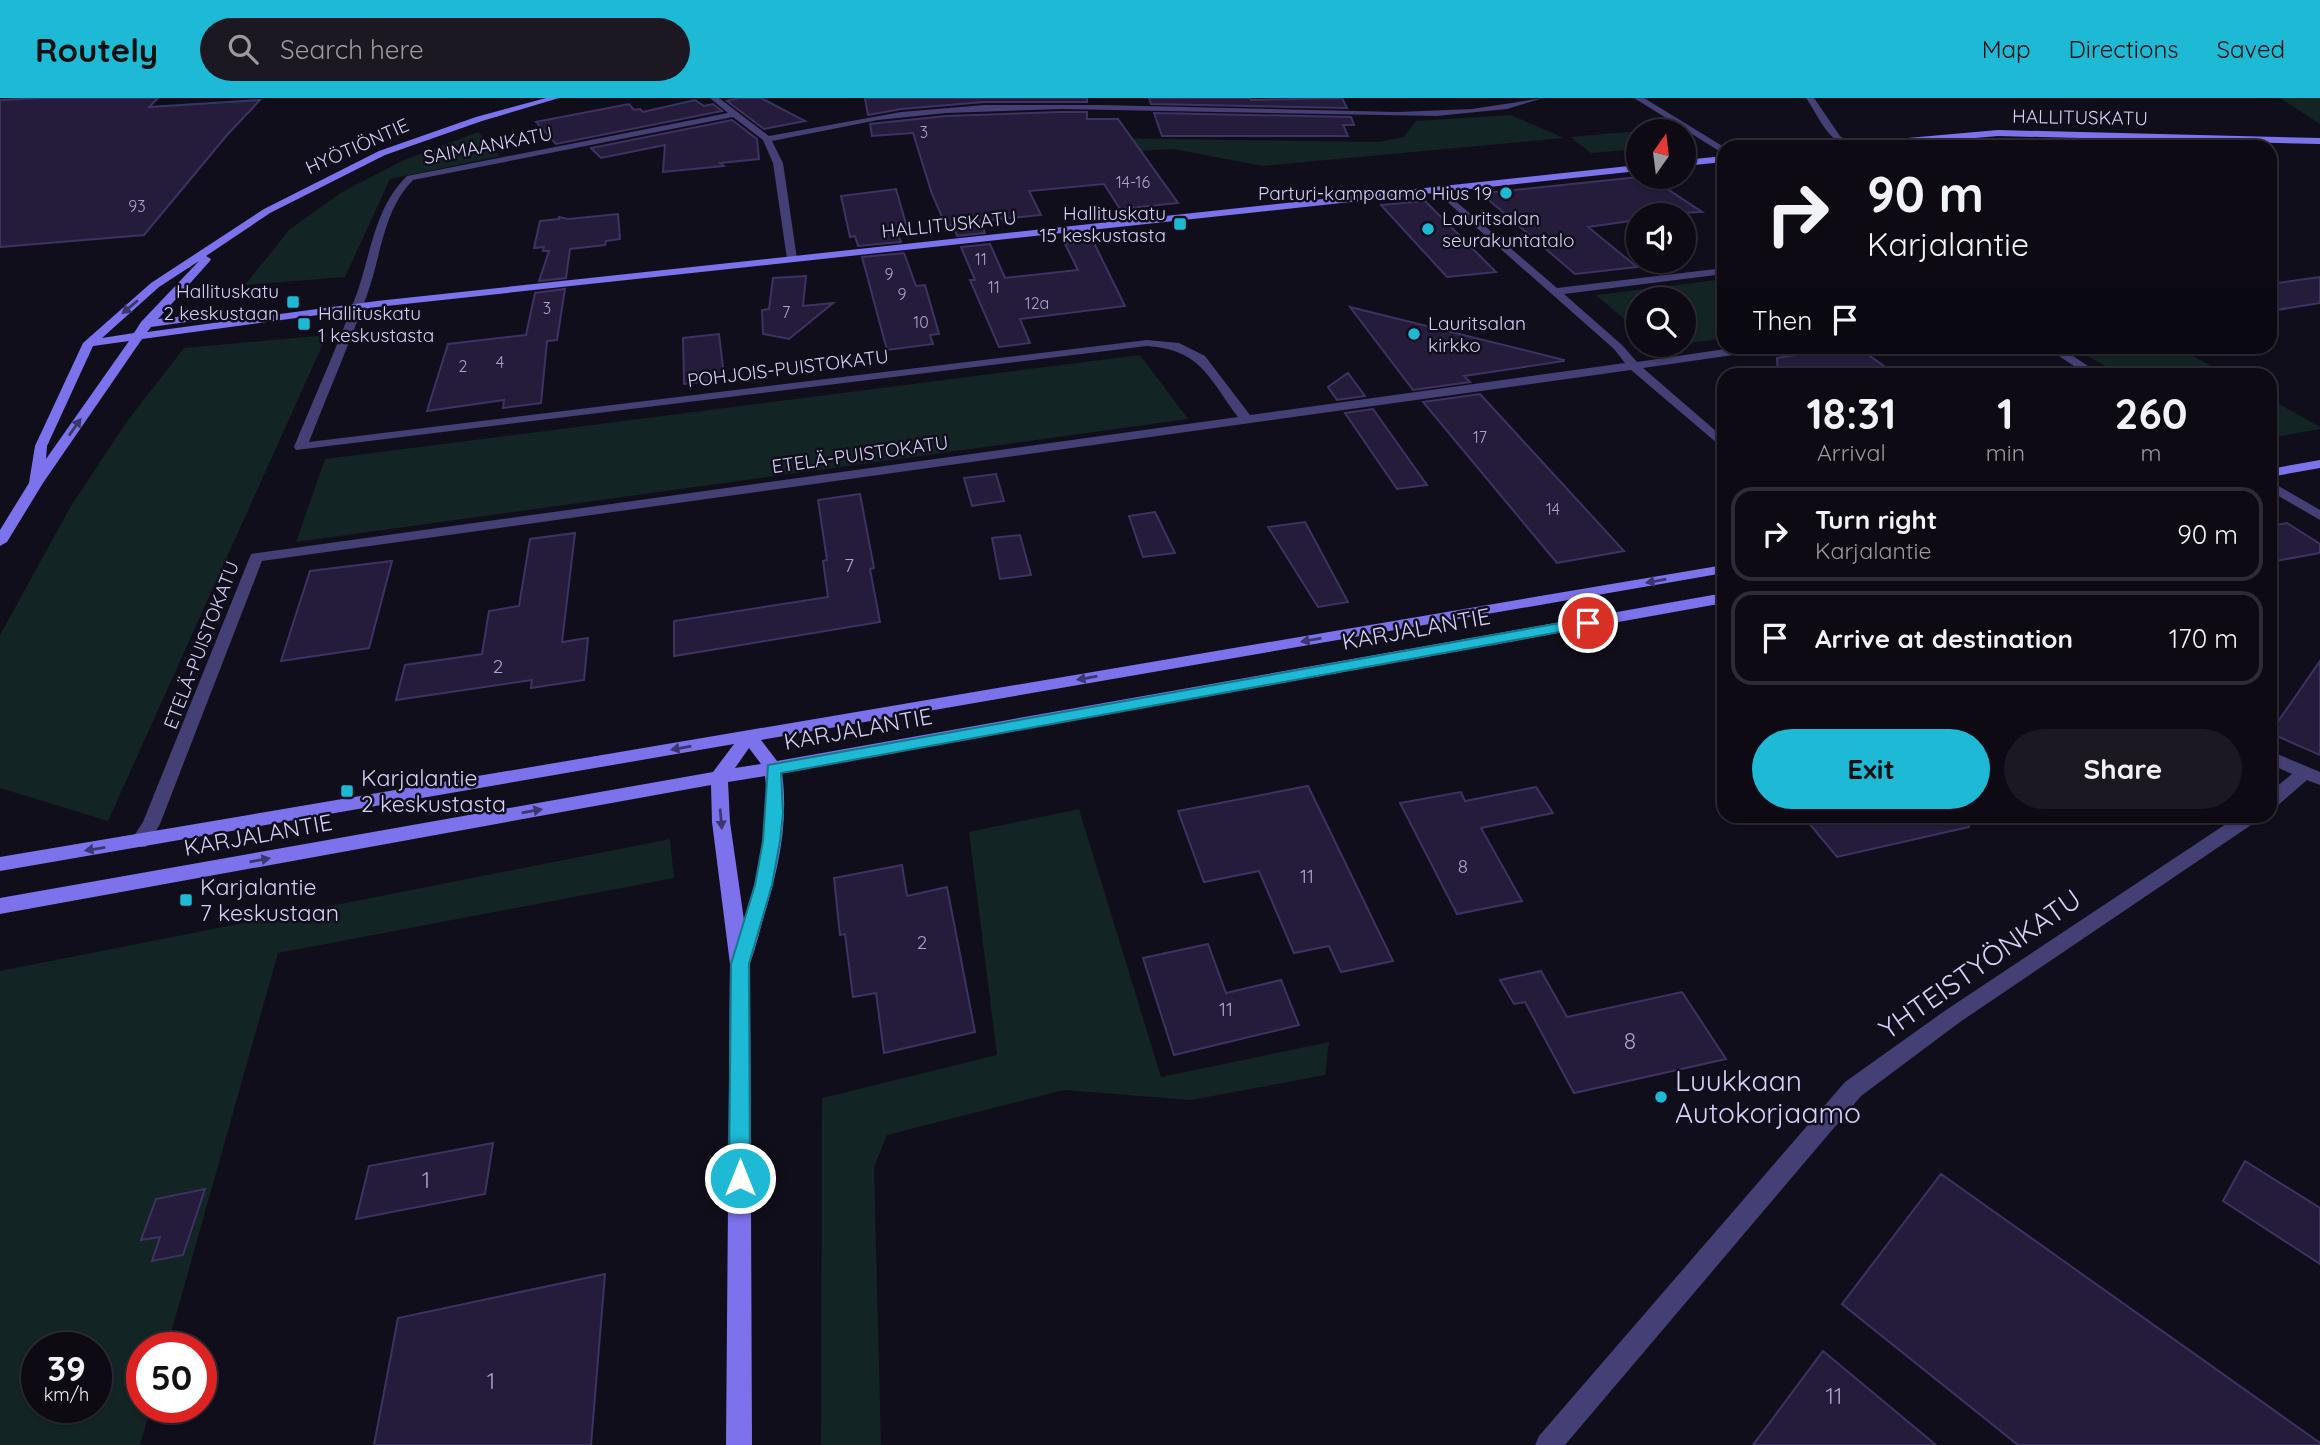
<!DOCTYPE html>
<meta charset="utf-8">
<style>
body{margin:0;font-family:Quicksand,sans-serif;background:#1b1822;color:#f1f3f6;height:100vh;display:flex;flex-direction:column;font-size:26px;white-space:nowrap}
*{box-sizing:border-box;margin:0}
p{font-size:23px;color:#9a9aa0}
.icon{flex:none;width:38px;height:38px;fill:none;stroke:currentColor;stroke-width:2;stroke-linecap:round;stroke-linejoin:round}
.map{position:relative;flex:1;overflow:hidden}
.drawer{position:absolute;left:1717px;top:270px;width:560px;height:455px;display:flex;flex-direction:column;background:#0d0a14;border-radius:21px;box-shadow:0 2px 5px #0004,0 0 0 2px #2d2b34}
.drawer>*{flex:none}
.guide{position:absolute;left:1717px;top:42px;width:560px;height:214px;border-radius:21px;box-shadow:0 2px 5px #0004,0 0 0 2px #2d2b34;background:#0d0a14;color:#f1f3f6;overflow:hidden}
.needle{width:46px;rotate:14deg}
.tools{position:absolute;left:1626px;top:21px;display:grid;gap:14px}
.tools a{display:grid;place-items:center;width:70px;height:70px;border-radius:50%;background:#0d0a14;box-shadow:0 2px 5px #0004,0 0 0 2px #2d2b34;font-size:35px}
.speed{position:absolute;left:21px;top:1234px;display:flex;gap:14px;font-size:35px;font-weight:700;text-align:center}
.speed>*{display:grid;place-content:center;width:91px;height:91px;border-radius:50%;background:#0d0a14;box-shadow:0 2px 5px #0004,0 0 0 2px #2d2b34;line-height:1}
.speed small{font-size:18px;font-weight:400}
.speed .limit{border:10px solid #d22;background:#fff;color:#111}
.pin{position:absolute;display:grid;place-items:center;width:60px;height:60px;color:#fff;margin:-30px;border:4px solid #fff;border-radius:50%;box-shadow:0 2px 7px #0007}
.me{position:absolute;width:77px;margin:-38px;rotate:0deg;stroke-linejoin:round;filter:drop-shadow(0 0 5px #0008)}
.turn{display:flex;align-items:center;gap:24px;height:147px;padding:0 35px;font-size:32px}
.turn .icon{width:91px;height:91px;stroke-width:2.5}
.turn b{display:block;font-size:49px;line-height:60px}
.then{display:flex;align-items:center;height:66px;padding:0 35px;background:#0003;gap:14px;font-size:26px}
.eta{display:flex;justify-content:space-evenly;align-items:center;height:119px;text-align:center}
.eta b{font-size:42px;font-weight:800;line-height:49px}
.button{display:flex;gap:14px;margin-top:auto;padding:14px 35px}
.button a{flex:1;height:80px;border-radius:42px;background:#1eb9d5;color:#111;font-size:28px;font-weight:800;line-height:80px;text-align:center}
.button a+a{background:#1b1822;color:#f1f3f6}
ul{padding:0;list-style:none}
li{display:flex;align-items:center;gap:21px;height:94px;margin:0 14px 10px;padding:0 21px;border:4px solid #2d2b34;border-radius:21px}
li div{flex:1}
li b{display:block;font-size:26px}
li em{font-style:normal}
header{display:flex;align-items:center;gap:42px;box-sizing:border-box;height:98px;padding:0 35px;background:#1eb9d5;color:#111}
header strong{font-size:33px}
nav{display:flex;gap:38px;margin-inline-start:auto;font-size:24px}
.search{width:490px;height:63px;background:#1b1822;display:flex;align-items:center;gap:18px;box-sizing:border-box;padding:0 24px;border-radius:38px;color:#9a9aa0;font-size:26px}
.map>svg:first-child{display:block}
.green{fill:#122424;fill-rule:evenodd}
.building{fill:#241c3a;stroke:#3e3263;stroke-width:2}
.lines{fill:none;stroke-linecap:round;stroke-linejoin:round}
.street{fill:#443f74;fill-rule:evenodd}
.secondary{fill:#7c73ec;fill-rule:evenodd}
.oneway{fill:#3c366f}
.route{fill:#1eb9d5;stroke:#14788a;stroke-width:2}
.poi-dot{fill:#1eb9d5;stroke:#110e1b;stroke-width:2.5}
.labels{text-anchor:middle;stroke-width:5;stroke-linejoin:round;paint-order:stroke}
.far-number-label{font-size:16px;fill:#aaa2c8}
.far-street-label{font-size:19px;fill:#d6cff8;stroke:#110e1b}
.far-poi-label{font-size:19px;fill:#d6cff8;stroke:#110e1b;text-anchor:end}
.number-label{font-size:19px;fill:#aaa2c8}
.street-label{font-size:23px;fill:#d6cff8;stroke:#110e1b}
.poi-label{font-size:23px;fill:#d6cff8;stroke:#110e1b;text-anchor:start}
.near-number-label{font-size:23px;fill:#aaa2c8}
.near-street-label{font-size:28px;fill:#d6cff8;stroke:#110e1b}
.near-poi-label{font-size:28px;fill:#d6cff8;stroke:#110e1b;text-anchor:start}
</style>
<header>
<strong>Routely</strong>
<div class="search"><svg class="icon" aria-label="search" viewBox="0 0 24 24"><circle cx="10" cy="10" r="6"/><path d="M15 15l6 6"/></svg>Search here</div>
<nav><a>Map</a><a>Directions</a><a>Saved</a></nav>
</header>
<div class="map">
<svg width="2320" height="1347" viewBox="0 0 2320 1347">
<rect width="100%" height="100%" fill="#110e1b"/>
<path class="green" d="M2280,0H2320V26Z
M1511,17L1564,40L1263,68L1173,51L1091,56L1106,40L1378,44L1404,39L1416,23Z
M1672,30L1677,33H1638V51L1591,55L1570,39Z
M478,34L500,58L390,81L345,179L245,187L290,131L342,94L404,62Z
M1724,181V240L1684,246V201H1638V233L1596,197Z
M327,237L108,723L0,690V537L71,408L128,322L184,250Z
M2072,249H2176L2226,276H2119Z
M1140,257L1188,321L296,444L325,361Z
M2270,301L2320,329V331L2270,340Z
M1079,711L1161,979L1329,944L1325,977L1191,1002L1064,992L887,1037L874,1069L881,1347H821L822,1000L997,957L969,734Z
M670,741L674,780L278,855L167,1249L142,1250V1309H151L140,1347H0V873ZM37,1250H96V1309H37Z"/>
<path class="building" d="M42,0H158L149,9L260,2L227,37L144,137L0,149V2Z
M739,0H761L805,23L764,31L727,3Z
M865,0H1087V4H984L901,11L868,17Z
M1149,0H1250L1251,2L1342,0L1347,10L1151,6Z
M695,2L704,8L713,6L722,13L556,46L536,24L629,6L634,12L640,11L643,14Z
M1061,14H1087V21H1118L1178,105L1120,111L1104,86L1029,93L1041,117L980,123L985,135L957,138L953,127L946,128L932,96L913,35L872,38L870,26L946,18Z
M1154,15L1351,19L1354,27H1343L1348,38H1162Z
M732,22L757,41L759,61L720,65L724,68L663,74L665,47L601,60L591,50Z
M1639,79H1649L1702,114L1638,117V122L1588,129L1637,169L1575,176L1484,98L1487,97L1485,95Z
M896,91L908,133L897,134L901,144L858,148L855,138L850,139L841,98Z
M1425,103L1496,174L1447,179L1381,107Z
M618,116L620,141L606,143L605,147L570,151L566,180L539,183L549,153H543L544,149L534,150L540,123L559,121V119L568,121Z
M1093,143L1125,208L1020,221L1030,245L999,249L970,182H975L961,149L990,146L1005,180L1078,172L1065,146Z
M904,155L916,188L925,187L939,236L930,237L933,246L887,252L862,159Z
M806,178L803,208L833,205L789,241L763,236L762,212L769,211L773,180Z
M2320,179V205L2270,213V186Z
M565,191L557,242L547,243L541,305L503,310L504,302L427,313L448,246L526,237L535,195Z
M1350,209L1564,262V263L1464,278L1470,284L1413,292Z
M719,236L724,278L718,279V282L684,286L683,240Z
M1856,248L1895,276H1778L1777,260Z
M1348,275L1365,298L1337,302L1328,289Z
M1480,296L1624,453L1557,465L1423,304Z
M1373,311L1427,387L1397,391L1345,315Z
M996,376L1004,403L972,408L964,380Z
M860,396L874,470L870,471L880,524L674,558V523L828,499L823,463L827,462L818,402Z
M1155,414L1175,455L1143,459L1129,418Z
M1305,424L1348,504L1318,509L1268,429Z
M2287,425L2320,446V455L2270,464V428Z
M575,435L562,544L588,540L584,582L531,590L532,582L396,602L405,567L482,556L489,513L519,508L530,441Z
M1020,437L1031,477L1000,481L992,440Z
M392,463L369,550L281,563L310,473Z
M2320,563V657L2270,635Z
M1308,688L1393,863L1341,874L1329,848L1294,855L1259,773L1204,784L1178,713Z
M1536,689L1553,715L1481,730L1522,803L1457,816L1400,705L1461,694L1465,703Z
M1803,718H1968L1969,729L1837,759Z
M902,767L907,798L947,789L975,934L884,955L876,895L853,899L845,836L840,837L834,780Z
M1208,846L1226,895L1281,882L1299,927L1174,957L1143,860Z
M1541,873L1567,919L1682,894L1726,961L1574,995L1525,904L1514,906L1500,882Z
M493,1045L485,1096L356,1121L369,1068Z
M2245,1063L2320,1110V1166L2223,1103Z
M1941,1076L2320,1345V1347H2018L1842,1206Z
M205,1091L183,1157L152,1163L160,1139L141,1142L156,1101Z
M605,1176L591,1347H374L398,1220Z
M1823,1253L1936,1347H1753Z"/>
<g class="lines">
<path class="street" d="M710,0H719L769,38L901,14L984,7H1100L1398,14L1472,11L1543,0L1507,11L1436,18L1061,11L946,15L878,22L772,43L783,65L797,161L792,164L787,161L773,65L763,42L733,19L413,82C383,112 381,159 367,197C349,247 328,295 309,344L1147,242L1179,245L1205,258L1250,317L1625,265L1614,251L1436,94V90L1439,89L1557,190L1724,170V176L1564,196L1622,247L1637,264L1746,248H1780L1775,251L1643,270L1724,340V351L1631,272L262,463L160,726L146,749H132L130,744L143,724L251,456L1238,319C1208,279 1201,252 1147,248L296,352L294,349C315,298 338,247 357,195C371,155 375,109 407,78L728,15Z
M1634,0H1644L1724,49V56Z
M1806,0H1814L1840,38L1854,49C1830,49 1818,17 1806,0Z
M2044,248H2058L2100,276H2086Z
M2270,383L2320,412V422L2270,393Z
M2270,653L2320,674V687L2307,682L2276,709L2270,710V694L2292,676L2270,666Z
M2238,718H2260L2257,723L1960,924L1861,998L1565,1347H1535L1539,1338L1845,984L1946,912Z"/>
<path class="secondary" d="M546,0H559L482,23L385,57L270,115L206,158L211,161L210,163L158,221L204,216L208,217V221L151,229L147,234L377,203L1638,67V73L377,209L142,241L43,385L7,444L0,448V432L29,385L35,348L83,245L151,185L264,111L379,53L476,19ZM199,163L141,224L134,235L102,240L159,189ZM129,243L46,361L47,348L93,248Z
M1998,32L2320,40V46L1998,38L1870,49H1836L1840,46Z
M1724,58V64L1684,68V62Z
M2320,362V370L2270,379V371Z
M1724,467V475L761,642L777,663L1724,495V505L782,675C789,725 778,773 763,821C759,835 756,850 750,864L752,1347H726L730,866L712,724L711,687L0,816V800L713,674L734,646L0,773V759ZM749,650L761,666L735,670ZM765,678C771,727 759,774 744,822L730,724L728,684Z"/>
</g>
<defs><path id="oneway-solid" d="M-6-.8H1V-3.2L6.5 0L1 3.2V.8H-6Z" transform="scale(1.75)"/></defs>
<g class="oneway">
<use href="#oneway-solid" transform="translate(130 209) rotate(140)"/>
<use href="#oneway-solid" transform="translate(75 329) rotate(-55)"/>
<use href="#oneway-solid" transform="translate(1656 483) rotate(170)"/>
<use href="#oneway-solid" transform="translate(1311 542) rotate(170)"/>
<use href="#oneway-solid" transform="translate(1087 580) rotate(170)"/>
<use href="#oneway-solid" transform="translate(681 650) rotate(170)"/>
<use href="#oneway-solid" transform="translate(532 713) rotate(-10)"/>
<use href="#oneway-solid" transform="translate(721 721) rotate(85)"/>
<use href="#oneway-solid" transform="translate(95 751) rotate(171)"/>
<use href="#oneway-solid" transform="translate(260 762) rotate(-10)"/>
</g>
<path class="route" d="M1588,520L1593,522V528L781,675L783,715L780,743L772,787L749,866L750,1080L747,1087L740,1090L732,1087L729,1080L731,866L755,787L763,743L768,667Z"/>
<g class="poi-dot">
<circle cx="1506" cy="95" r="7"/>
<rect x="1173" y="119" width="14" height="14" rx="3.5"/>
<circle cx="1428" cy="131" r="7"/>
<rect x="286" y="197" width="14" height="14" rx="3.5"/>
<rect x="297" y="219" width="14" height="14" rx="3.5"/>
<circle cx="1414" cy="236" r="7"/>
<rect x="340" y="686" width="14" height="14" rx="3.5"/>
<rect x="179" y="795" width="14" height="14" rx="3.5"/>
<circle cx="1661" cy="999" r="7"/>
</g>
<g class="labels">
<g class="far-number-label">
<text x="924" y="40">3</text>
<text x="1133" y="90">14-16</text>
<text x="137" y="114">93</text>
<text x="981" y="167">11</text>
<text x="889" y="182">9</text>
<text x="994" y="195">11</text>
<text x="902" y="202">9</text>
<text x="1037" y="211">12a</text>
<text x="547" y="216">3</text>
<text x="786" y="220">7</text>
<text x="921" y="230">10</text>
<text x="500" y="270">4</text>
<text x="463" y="274">2</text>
<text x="1480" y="345">17</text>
<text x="1553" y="417">14</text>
</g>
<g class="far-street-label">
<text transform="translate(2080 19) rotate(1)" y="7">HALLITUSKATU</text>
<text transform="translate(488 47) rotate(-11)" y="7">SAIMAANKATU</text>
<text transform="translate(357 48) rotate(-24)" y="7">HYÖTIÖNTIE</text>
<text transform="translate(949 126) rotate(-6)" y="7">HALLITUSKATU</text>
<text transform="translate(788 270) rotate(-7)" y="7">POHJOIS-PUISTOKATU</text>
<text transform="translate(860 356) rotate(-8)" y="7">ETELÄ-PUISTOKATU</text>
<text transform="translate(201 547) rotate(-69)" y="7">ETELÄ-PUISTOKATU</text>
</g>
<g class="far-poi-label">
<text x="1492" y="102">Parturi-kampaamo Hius 19</text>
<text x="1166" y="122">Hallituskatu<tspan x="1166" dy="22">15 keskustasta</tspan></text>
<text x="1442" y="127" text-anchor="start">Lauritsalan<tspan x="1442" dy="22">seurakuntatalo</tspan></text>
<text x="279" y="200">Hallituskatu<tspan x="279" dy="22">2 keskustaan</tspan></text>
<text x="318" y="222" text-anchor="start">Hallituskatu<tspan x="318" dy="22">1 keskustasta</tspan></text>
<text x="1428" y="232" text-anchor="start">Lauritsalan<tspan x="1428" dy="22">kirkko</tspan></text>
</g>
<g class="number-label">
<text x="849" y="474">7</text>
<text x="498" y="575">2</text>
<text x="1463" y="775">8</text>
<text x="1307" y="785">11</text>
<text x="922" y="851">2</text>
<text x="1226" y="918">11</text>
</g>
<g class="street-label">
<text transform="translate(1416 531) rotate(-10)" y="8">KARJALANTIE</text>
<text transform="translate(858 631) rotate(-10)" y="8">KARJALANTIE</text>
<text transform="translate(258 737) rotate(-10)" y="8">KARJALANTIE</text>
</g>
<g class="poi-label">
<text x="361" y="688">Karjalantie<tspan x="361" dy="26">2 keskustasta</tspan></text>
<text x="200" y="797">Karjalantie<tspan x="200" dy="26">7 keskustaan</tspan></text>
</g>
<g class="near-number-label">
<text x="1630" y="951">8</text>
<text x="426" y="1090">1</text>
<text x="491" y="1291">1</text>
<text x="1834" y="1306">11</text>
</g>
<g class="near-street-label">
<text transform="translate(1980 866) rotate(-35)" y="10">YHTEISTYÖNKATU</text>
</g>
<g class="near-poi-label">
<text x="1675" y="993">Luukkaan<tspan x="1675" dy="32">Autokorjaamo</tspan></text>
</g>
</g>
</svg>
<div class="tools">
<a><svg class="needle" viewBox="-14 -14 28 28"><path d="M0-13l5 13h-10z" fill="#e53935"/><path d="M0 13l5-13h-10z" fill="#9a9aa0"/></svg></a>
<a><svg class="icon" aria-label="sound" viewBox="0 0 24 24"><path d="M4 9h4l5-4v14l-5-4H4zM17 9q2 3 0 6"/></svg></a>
<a><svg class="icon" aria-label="search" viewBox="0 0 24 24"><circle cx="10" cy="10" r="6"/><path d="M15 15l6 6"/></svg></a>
</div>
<div class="speed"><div>39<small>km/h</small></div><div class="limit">50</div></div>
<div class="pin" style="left:1588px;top:525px;background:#d93025"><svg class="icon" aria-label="arrive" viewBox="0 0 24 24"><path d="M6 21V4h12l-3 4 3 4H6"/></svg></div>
<svg class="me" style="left:740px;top:1080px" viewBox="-20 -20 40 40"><circle r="17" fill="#1eb9d5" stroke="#fff" stroke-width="3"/><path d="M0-11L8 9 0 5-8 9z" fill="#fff"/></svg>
<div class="guide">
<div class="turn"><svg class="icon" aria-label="right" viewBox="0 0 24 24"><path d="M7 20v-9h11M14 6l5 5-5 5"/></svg><div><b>90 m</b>Karjalantie</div></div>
<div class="then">Then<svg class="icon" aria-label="arrive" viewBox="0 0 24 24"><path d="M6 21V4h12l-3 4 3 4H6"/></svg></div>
</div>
<section class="drawer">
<div class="eta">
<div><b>18:31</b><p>Arrival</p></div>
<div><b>1</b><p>min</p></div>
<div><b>260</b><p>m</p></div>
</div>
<ul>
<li><svg class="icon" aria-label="right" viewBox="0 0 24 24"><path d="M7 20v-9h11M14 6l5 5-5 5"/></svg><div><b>Turn right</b><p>Karjalantie</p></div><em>90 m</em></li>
<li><svg class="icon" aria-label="arrive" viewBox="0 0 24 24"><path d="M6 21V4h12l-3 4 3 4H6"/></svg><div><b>Arrive at destination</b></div><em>170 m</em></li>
</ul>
<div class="button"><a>Exit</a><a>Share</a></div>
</section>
</div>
